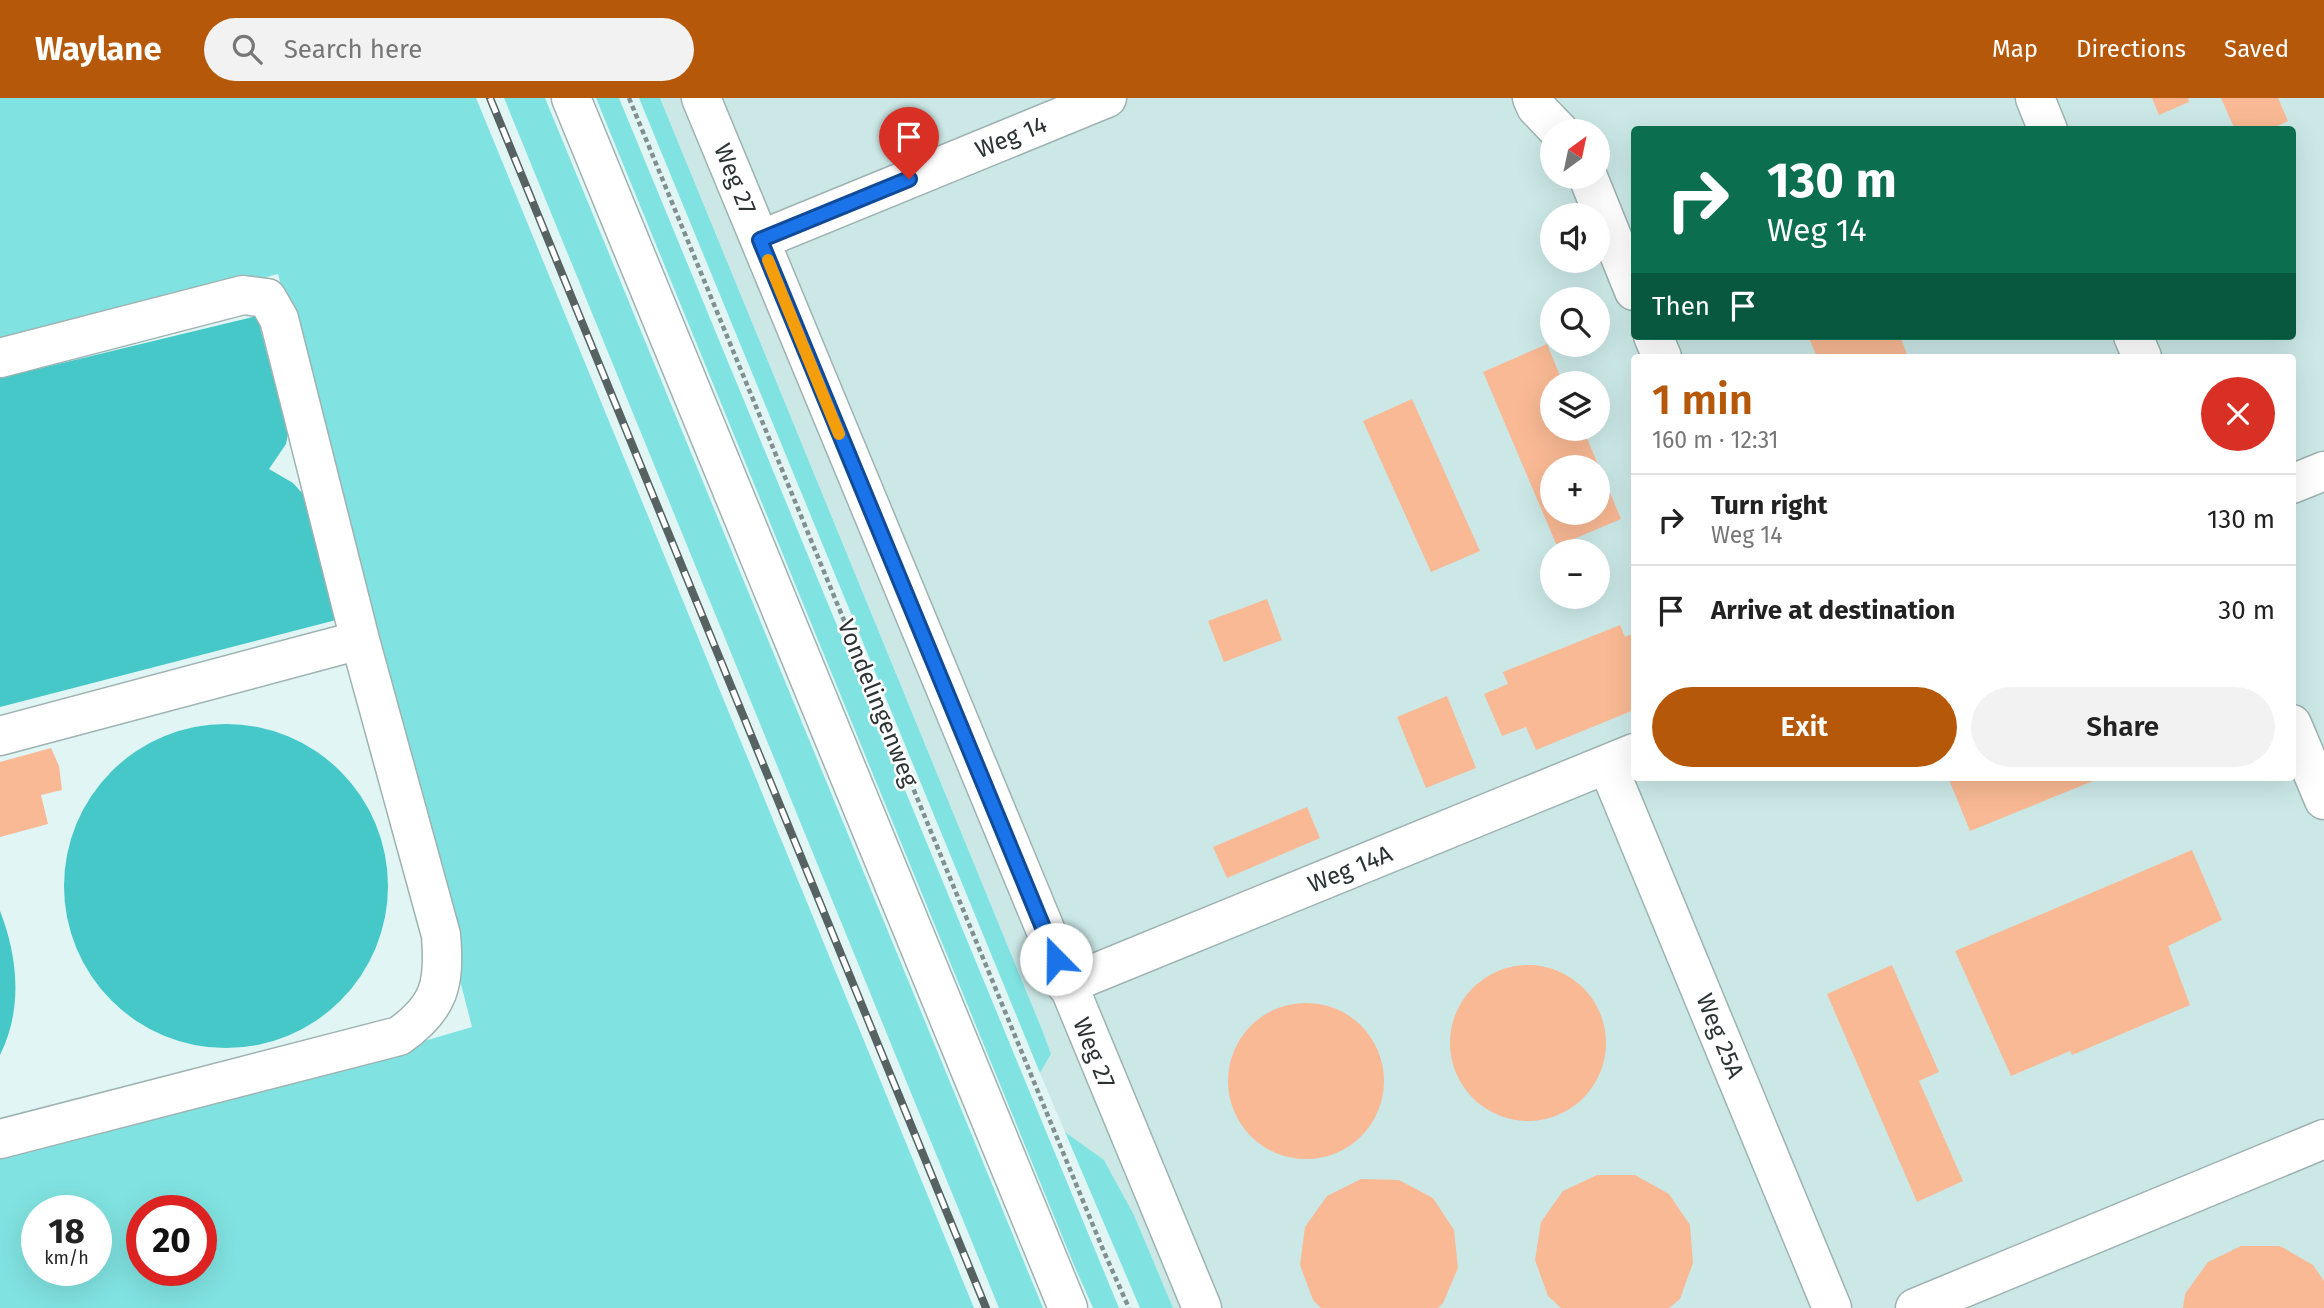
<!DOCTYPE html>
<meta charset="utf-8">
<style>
body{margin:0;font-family:"Fira Sans",sans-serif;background:#f2f2f2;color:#222;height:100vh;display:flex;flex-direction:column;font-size:26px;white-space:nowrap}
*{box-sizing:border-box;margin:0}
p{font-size:23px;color:#767676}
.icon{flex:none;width:38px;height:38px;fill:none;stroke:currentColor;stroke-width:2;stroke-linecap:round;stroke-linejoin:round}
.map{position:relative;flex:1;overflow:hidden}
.sheet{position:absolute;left:1631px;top:256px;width:665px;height:427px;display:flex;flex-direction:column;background:#fff;border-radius:7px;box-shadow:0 7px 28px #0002}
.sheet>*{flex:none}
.guide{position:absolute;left:1631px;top:28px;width:665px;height:214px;border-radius:7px;box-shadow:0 7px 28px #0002;background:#0b6e4f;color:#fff;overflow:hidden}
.needle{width:46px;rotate:33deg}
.fabs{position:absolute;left:1540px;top:21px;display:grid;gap:14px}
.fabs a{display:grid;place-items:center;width:70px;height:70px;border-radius:50%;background:#fff;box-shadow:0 7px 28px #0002;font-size:35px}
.speed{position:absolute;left:21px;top:1097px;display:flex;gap:14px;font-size:35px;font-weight:700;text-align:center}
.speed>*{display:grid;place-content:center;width:91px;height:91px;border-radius:50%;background:#fff;box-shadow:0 7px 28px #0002;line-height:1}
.speed small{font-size:18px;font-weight:400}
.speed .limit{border:10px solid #d22;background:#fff;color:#111}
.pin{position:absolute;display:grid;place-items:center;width:60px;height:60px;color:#fff;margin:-72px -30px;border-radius:50% 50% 50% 0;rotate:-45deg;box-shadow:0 0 7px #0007}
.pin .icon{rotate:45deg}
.me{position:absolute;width:77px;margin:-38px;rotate:338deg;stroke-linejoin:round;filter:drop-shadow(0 0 5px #0008)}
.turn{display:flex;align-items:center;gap:24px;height:147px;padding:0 21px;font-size:32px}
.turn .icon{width:91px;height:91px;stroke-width:2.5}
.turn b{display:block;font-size:49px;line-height:60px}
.then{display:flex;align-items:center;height:66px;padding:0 21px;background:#0003;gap:14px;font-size:26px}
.round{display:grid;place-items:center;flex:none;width:74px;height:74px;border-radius:37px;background:#f2f2f2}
.summary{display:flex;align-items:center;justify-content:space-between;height:119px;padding:0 21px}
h1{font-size:42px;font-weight:600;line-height:52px;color:#b6580a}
.primary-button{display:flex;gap:14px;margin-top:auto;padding:14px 21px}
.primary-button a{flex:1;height:80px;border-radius:42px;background:#b6580a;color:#fff;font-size:28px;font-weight:600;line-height:80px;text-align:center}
.primary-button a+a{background:#f2f2f2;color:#222}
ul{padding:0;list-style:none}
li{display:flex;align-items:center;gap:21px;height:91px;padding:0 21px;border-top:2px solid #e0e0e0}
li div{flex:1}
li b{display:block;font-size:26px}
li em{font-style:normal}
header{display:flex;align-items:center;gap:42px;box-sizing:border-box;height:98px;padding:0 35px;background:#b6580a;color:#fff}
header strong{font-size:33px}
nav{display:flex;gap:38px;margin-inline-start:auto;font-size:24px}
.search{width:490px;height:63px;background:#f2f2f2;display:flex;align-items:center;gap:18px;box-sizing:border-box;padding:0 24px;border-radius:38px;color:#767676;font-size:26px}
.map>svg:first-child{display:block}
.built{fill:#cbe8e7;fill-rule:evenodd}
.green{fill:#80e3e1;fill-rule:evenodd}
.water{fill:#45c8c7}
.building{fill:#f9b994;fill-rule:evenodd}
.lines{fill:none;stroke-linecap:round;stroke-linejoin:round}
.minor-casing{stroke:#9eb2b1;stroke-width:41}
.path{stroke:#829090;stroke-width:4.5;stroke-dasharray:5 3.5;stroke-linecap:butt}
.minor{stroke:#fff;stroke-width:38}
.rail-casing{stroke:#576262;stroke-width:8}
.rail{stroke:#fff;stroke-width:5;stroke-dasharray:16;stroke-linecap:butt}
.route-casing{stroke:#114b97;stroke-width:18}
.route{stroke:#1a73e8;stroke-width:12}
.slow{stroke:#f59e0b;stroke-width:12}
.labels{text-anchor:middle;stroke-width:5;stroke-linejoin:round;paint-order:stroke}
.street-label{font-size:24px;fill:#2b3333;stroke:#fff}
</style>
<header>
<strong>Waylane</strong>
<div class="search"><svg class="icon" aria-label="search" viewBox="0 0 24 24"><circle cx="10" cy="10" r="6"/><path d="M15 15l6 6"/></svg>Search here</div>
<nav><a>Map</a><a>Directions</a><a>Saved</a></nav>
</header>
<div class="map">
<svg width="2324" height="1210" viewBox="0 0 2324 1210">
<rect width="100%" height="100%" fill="#e0f5f4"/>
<path class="built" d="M660,0H2324V1210H1173L1134,1117L1104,1062L1065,1034L1040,975L1051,956L1043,934ZM1634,32H2292V238H1634ZM1552,33H1598V79H1552ZM1552,117H1598V163H1552ZM1552,201H1598V247H1552ZM1634,259H2292V679H1634ZM1552,285H1598V331H1552ZM1552,369H1598V415H1552ZM1552,453H1598V499H1552Z"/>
<path class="green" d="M0,0H476L974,1210H0V1051L390,953L472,929L278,176L0,247ZM37,1113H96V1172H37ZM142,1113H201V1172H142Z
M504,0H545L1043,1210H999Z
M596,0H619L1119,1210H1093L1074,1167Z
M639,0H660L1043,934L1051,956L1040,975Z
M1065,1034L1104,1062L1134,1117L1173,1210H1140Z"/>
<path class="water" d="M257,218L288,336L286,346L269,371L293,385L303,396L336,522L0,609V280Z
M64 788a162 162 0 1 1 324 0a162 162 0 1 1-324 0Z
M0,813C18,859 23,911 0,957Z"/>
<path class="building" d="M2152,0H2188L2189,4L2159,17Z
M2221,0H2278L2288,23L2269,32H2235Z
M1808,238H1900L1908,259H1817Z
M1547,246L1563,285H1552V331H1583L1621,421L1557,448L1483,274ZM1552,369H1598V415H1552Z
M1412,301L1480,453L1431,474L1363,323Z
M1267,501L1282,542L1224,564L1208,523Z
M1620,527L1625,539L1634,535V612L1536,652L1526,629L1502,638L1484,596L1508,586L1503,574Z
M1447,598L1476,670L1426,690L1397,619Z
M51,650L59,668L62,692L41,697L48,726L0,739V664Z
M1948,679H2103L1970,733Z
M1307,709L1320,740L1227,780L1213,749Z
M2192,752L2222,822L2168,848L2190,907L2072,957L2070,953L2011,978L1955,853Z
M1450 945a78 78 0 1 1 156 0a78 78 0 1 1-156 0Z
M1892,867L1939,974L1919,983L1963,1083L1917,1104L1827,896Z
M1228 983a78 78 0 1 1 156 0a78 78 0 1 1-156 0Z
M1597,1077H1635L1669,1096L1690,1127L1693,1165L1680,1201L1669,1210H1561L1548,1198L1535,1162L1541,1124L1563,1093Z
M1361,1081L1399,1082L1433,1100L1454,1132L1458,1170L1443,1205L1438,1210H1321L1313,1202L1300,1167L1305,1129L1327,1098Z
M2241,1148H2280L2313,1167L2324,1183V1210H2183L2185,1196L2208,1164Z"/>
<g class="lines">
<g class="minor-casing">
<path id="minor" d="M571,0L1068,1210
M701,0L1202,1210
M1532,0L1536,9L1559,33
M2035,0L2048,32
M1588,79L1634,193
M760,142L1107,0
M1653,238L1662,259
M2133,238L2142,259
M0,260L243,197L267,200L279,221L360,542L441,837C445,886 440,909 399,938L0,1041
M2292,386L2324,373
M2292,626L2324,702
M0,638L360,542
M1607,666L1832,1210
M1066,887L1634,655
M1915,1210L2324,1041"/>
</g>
<path class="path" d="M629,0L1104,1154L1129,1210"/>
<use href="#minor" class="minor"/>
<g class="rail-casing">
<path id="rail" d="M490,0L986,1210"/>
</g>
<use href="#rail" class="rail"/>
</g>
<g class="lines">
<g class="route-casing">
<path id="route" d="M909,81L760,142L1056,861"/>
</g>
<use href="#route" class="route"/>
<path class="slow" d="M768,162L839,336"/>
</g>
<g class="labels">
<g class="street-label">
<text transform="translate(1011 39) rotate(-22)" y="8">Weg 14</text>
<text transform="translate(735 81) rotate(68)" y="8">Weg 27</text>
<text transform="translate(878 605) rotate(68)" y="8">Vondelingenweg</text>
<text transform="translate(1350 771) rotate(-22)" y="8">Weg 14A</text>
<text transform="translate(1720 938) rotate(68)" y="8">Weg 25A</text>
<text transform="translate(1094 955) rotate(68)" y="8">Weg 27</text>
</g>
</g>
</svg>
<div class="fabs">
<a><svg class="needle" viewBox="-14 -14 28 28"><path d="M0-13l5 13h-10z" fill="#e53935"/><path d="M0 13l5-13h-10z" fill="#767676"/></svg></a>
<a><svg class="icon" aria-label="sound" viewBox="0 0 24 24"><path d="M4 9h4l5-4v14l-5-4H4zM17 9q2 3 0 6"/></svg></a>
<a><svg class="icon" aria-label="search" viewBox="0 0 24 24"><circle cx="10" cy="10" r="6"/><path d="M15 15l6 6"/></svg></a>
<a><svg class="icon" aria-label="layers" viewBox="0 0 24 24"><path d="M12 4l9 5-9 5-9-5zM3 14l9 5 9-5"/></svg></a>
<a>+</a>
<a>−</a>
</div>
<div class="speed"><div>18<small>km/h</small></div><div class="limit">20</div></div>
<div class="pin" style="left:909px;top:81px;background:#d93025"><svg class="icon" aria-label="arrive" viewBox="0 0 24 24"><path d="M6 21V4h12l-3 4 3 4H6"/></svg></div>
<svg class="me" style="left:1056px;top:861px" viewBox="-20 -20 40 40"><circle r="19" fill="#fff"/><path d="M0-13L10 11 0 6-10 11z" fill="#1a73e8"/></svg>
<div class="guide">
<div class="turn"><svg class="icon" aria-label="right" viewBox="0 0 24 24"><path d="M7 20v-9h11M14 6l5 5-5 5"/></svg><div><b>130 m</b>Weg 14</div></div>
<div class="then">Then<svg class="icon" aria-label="arrive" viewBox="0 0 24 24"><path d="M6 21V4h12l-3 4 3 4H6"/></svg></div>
</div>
<section class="sheet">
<div class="summary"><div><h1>1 min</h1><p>160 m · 12:31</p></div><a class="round" style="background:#d93025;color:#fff"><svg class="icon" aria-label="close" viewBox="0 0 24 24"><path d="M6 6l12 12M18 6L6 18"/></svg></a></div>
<ul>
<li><svg class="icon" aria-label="right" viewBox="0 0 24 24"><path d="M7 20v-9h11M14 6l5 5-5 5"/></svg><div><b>Turn right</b><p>Weg 14</p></div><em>130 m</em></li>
<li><svg class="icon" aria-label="arrive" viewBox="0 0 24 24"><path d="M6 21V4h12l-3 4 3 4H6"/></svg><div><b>Arrive at destination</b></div><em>30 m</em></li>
</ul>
<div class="primary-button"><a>Exit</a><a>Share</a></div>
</section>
</div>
